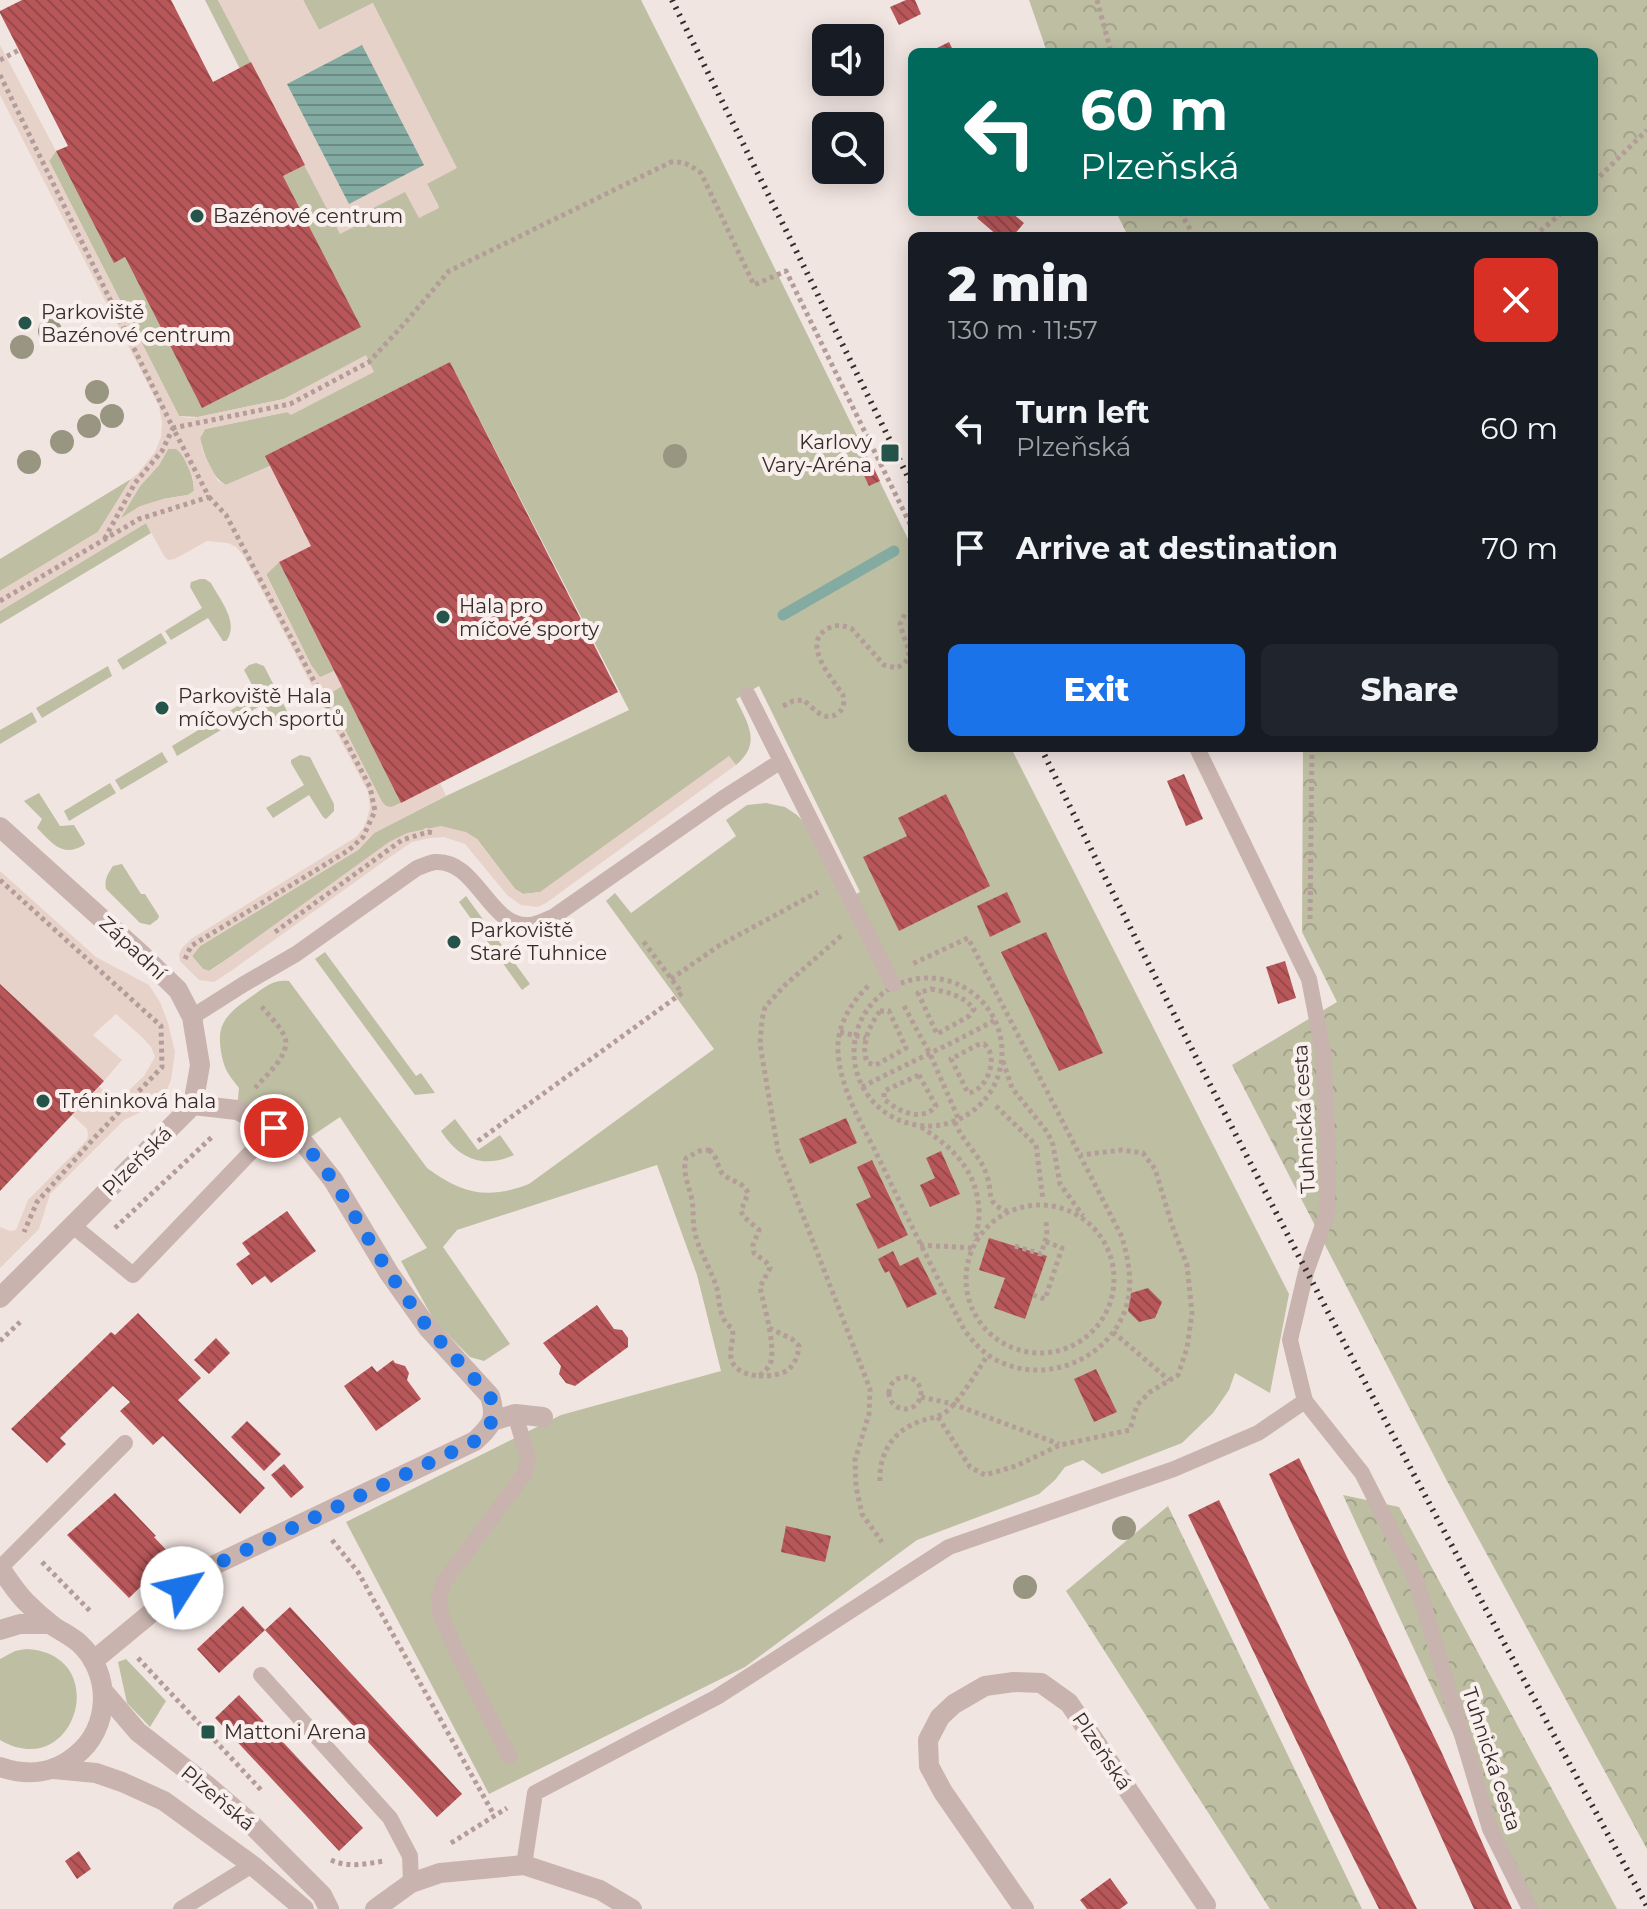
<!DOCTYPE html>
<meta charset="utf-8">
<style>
body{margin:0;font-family:Montserrat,sans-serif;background:#20242c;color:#f1f3f6;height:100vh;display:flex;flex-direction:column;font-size:30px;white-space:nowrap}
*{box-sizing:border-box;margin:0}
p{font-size:26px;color:#9ea1a6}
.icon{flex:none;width:44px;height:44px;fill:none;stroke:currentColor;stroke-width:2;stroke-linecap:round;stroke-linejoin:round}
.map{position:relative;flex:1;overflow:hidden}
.panel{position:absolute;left:908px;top:232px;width:690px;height:520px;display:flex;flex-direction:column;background:#171b24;border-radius:12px;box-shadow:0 4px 20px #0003}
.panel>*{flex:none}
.banner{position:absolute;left:908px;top:48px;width:690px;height:168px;border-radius:12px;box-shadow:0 4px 20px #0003;background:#00695c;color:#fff;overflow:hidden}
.controls{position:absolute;left:812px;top:24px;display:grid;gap:16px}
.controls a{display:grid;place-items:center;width:72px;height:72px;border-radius:12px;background:#171b24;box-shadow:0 4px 20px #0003;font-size:40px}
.pin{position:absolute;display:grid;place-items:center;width:68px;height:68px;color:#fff;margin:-34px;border:4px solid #fff;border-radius:50%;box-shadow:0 2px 8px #0007}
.me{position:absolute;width:88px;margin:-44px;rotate:55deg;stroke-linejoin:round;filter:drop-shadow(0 0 6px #0008)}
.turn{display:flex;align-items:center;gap:28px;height:168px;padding:0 40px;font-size:36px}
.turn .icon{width:104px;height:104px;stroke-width:2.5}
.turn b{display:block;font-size:56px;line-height:68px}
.round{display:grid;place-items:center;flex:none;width:84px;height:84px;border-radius:12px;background:#20242c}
.head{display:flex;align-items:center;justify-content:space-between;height:136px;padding:0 40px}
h1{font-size:48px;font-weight:800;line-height:60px}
.cta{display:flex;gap:16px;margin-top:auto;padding:16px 40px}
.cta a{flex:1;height:92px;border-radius:12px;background:#1a73e8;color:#fff;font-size:32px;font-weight:800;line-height:92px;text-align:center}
.cta a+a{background:#20242c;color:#f1f3f6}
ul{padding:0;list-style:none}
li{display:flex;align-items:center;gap:24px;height:120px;padding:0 40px}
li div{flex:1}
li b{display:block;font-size:30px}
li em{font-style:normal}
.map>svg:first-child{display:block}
.grass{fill:#bdbea2}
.forest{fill:url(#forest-crowns)}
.plaza{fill:#e7d2ca;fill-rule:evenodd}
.water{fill:url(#water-rules)}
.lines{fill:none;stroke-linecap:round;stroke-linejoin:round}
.stream{stroke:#83aba2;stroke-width:11}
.building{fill:url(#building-back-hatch)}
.path{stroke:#b49d98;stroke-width:5;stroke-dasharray:4 4;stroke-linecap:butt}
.service{stroke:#c8b3ae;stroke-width:16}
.minor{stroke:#c8b3ae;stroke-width:20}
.tertiary{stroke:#c8b3ae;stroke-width:20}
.rail{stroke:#372c2b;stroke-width:6;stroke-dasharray:2 6;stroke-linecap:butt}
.tree{fill:#989581}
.route{stroke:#1a73e8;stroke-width:14;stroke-dasharray:0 25.2}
.poi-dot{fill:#25544b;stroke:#f9f0ed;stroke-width:3}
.labels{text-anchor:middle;stroke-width:8;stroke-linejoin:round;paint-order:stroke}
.poi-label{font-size:20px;fill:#372c2b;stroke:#f9f0ed;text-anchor:start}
.street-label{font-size:20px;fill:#372c2b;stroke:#f9f0ed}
</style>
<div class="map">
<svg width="1647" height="1909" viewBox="0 0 1647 1909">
<defs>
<pattern id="forest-crowns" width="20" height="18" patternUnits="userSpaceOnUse" patternTransform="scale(2)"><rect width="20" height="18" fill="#bdbea2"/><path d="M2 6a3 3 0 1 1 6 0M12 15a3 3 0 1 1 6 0" fill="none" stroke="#a3a38c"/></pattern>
<pattern id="water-rules" width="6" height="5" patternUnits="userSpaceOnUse" patternTransform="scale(2)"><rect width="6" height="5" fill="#83aba2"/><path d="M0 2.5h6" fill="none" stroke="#6c8b84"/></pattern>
<pattern id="building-back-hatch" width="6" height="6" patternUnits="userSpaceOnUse" patternTransform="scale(2)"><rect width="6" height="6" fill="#b8575a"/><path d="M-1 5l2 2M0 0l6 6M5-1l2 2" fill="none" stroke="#96484b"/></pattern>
</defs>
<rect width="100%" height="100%" fill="#f1e5e1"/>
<path class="grass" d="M205,0H218L251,62L240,69Z
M303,0H641L710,137L912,547V748H1011L1289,1294L1270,1393L1235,1373L1229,1390L1213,1413L1182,1443L1102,1474L1083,1460L1065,1467L1055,1480L1039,1494L917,1540L745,1667L489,1794L346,1522L561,1415L721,1371L697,1275L657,1165L457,1230L443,1247L510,1344L484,1361L470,1357L435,1322L401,1261L427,1248L340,1117L303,1142L237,1110L239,1088C234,1081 228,1075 225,1067C221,1056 217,1035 223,1024C229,1011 244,1002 255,994C266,986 275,979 289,981L427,1168C462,1194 488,1200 529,1184L714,1049L606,901L615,893L631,913L736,836L726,820L747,805L766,803L785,807L797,815L807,825L843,900L860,892L759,686L736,699C748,724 762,743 736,765L729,757L541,892L523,894L515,889L477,839L426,828L209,971L203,969L192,956L200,946L358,850L374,833L446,796L629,710L450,362L270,466L226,485C211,477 204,454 200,438L205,429L287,412L369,362L366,356L284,399L198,417L179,416L49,161L56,151L114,262L125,257L202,407L360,327L283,176L305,165L352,218L406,191L439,207L427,184L373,3L319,30Z
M168,449H177C187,459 194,477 194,491L188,495L163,499L119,520L140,486L159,465Z
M131,479L98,532L0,591V559Z
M146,523L151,533L0,624V611Z
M279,562L334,671L320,678L311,665L266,574Z
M200,579H205L211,583C220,600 240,623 226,641H223L208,618L171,640L165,631L202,608L190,587L191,582Z
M161,633L167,643L123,670L117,660Z
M256,663L264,666L287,711V722L280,727L277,726L263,704L225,727L220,717L257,694L244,670L249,665Z
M108,666L112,676L42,718L36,708Z
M342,686L401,803C393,807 388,810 382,802L327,695Z
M32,712L37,722L0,744V730Z
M215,720L221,730L177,756L172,746Z
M162,752L168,762L121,790L115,780Z
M300,755L310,757L334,804V811L326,819L323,817L309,795L273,818L266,808L304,785L291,763V760Z
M110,783L116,793L69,821L64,811Z
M39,793L60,826L74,825L85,843L84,845C62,858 52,843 37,828L42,819L24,801Z
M122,864L141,894H145L159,916L158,919L150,925L140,923L106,889C104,879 108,874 113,866Z
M466,896L530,984L522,990L459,902Z
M325,952L416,1076L421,1073L435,1093L415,1095L315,959Z
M455,1119L478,1150L500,1135L514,1155C483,1169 459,1159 441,1131Z
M26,1649C114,1653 76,1784 0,1740V1659L15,1651Z
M126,1659L166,1701L150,1727L127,1703L118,1662Z"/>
<path class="forest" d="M1029,0H1647V1849L1447,1481L1232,1065L1337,1002L1302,932L1303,748H1594V236H1128L1116,212H1594V52H1047Z
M1343,1495L1399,1507L1617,1909H1534Z
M1168,1506L1362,1909H1270L1066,1591Z"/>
<path class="plaza" d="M218,0H303L319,30L373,3L457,168L427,184L439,208L419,218L405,192L353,218L356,226L340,234Z
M0,45L56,151L49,161L179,416L189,418L198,417L284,399L366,355L374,372L291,415L287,412L205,429L200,438L204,454L218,481L226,485L270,466L311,546L279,562L266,575L311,665L320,677L334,671L342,686L327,695L382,802L385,806L392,807L440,783L446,796L374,833L358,850L200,946L192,956L203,969L209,971L213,969L389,842L407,833L441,826L466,832L477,839L515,889L523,894L540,892L729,756L736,765L546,903L538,907L521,905L507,895L465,844L444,837L430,838L412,842L383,862L231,971L214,982L199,980L180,961L179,954L182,948L191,939L356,837L364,827L368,815L370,807L368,792L243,555L236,547L228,543L207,541L175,559L168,560L164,556L146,523L0,611V591L98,532L131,479L138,473L155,452L161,437L162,423L159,406L0,95ZM168,449H176L182,454L193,478L194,491L188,495L163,499L140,506L121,518L140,486L159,465Z
M0,871L96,957L149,985L160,1002L168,1023L175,1052L171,1080L162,1102L124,1120L50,1194L39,1229L0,1268V1227L10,1231L16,1230L28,1200L87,1140L88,1135L87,1129L72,1115L99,1087L117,1099L123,1096L144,1076L155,1057L151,1047L143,1038L116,1014L93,1035L122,1060L104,1081L0,984Z"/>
<path class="water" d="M362,45L424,165L349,204L287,84Z"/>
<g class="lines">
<path class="stream" d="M783,615L894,551"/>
</g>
<path class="building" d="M22,0H171L213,82L251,62L305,165L283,176L361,327L202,408L125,257L114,263L56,151L68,146L0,13V11Z
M906,0H915L921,14L899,25L890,7Z
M949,42L954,52H929Z
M982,212H1011L1024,223L1013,236H998L977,218Z
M450,362L618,692L401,803L279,562L311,546L265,456Z
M870,460L880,481L869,486L859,465Z
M1184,774L1203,819L1186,826L1167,781Z
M946,794L990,886L899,931L863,857L907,836L898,818Z
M1007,892L1021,922L990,937L977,906Z
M1046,932L1103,1053L1059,1071L1001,952Z
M1285,961L1296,998L1278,1004L1266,967Z
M0,984L104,1081L0,1191Z
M846,1118L857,1143L810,1164L799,1139Z
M941,1151L960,1194L930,1207L920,1185L935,1178L926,1158Z
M872,1160L908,1235L878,1249L856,1204L871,1197L857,1167Z
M287,1211L316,1251L271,1283L265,1276L252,1285L236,1264L250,1254L242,1243Z
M989,1238L1047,1256L1025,1319L994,1308L1005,1278L979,1270Z
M893,1251L900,1266L918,1257L937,1294L907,1308L889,1271L885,1273L878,1259Z
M1148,1288L1162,1302L1155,1318L1139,1322L1128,1311L1131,1293Z
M597,1305L614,1329L622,1330L628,1338V1347L575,1386L566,1383L559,1374L561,1366L543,1343Z
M138,1313L201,1378L178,1400L265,1488L240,1514L163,1436L153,1445L120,1411L130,1402L113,1386L60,1438L66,1444L47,1463L11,1429L111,1332L115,1335Z
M216,1338L230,1353L209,1374L194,1360Z
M393,1360L395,1363L405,1366L409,1373L407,1380L421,1399L376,1431L344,1386L372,1366L377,1372Z
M1096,1369L1117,1412L1094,1422L1074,1379Z
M247,1421L281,1454L264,1471L231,1437Z
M1299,1458L1441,1751L1512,1909H1474L1409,1766L1290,1520L1269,1474Z
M284,1464L304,1487L291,1498L271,1475Z
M115,1493L156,1536L154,1537L172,1556L129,1598L67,1535Z
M1219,1500L1361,1796L1417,1909H1379L1330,1811L1188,1515Z
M786,1526L831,1536L825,1562L781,1552Z
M243,1606L265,1630L290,1607L462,1794L437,1817L265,1630L219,1673L197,1649Z
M239,1695L363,1828L339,1851L215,1718Z
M79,1851L91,1869L77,1879L65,1861Z
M1110,1878L1128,1903L1120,1909H1087L1080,1900Z"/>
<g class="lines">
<path class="path" d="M1097,0L1111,52
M0,60L19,50
M0,75L173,428L162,451L135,483L105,538
M1594,182L1647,130
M1180,212L1194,236
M1534,236L1563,212
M0,601L139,519L209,497L173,428L290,404L369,362L404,324L449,271L671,162C684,161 690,165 701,173L754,285L786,271L912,528
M783,706L793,701L803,700C813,707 824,724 838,713C845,708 844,702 843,695C832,678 801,644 827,629C836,624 843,625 852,629L884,665L896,668C919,659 904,642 900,624L905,614L912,611
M0,880L161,1026L162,1067L96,1136L37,1202L24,1232
M1310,919L1312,748
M275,932L402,840L428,832L434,833
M841,936L785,985L765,1007L762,1020L760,1044L778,1151L870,1389L869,1414L855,1460L856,1487L862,1514L882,1542
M185,959L191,946L349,850L363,837L375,811L370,787L226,515L209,497
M854 1052a74 74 0 1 1 148 0a74 74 0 1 1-148 0Z
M671,979L720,945L818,892
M868,986C852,1002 839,1022 838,1045C837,1087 865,1128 882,1165C909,1221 936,1276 965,1331C973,1341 980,1350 991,1357C1041,1388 1111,1361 1127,1304C1133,1281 1128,1259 1122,1237L968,938L912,964
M931,989C947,992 963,995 974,1009L969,1016L937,1034L918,993Z
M904,1006L930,1054L959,1120
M880,1011H889L906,1048L876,1065L868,1063C859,1048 870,1024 880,1011Z
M840,1032L866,1038
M984,1044C1000,1056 987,1091 968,1093L951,1059L977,1045Z
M1003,1061L1012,1088L1048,1133L1053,1145L1060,1184L1083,1216
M919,1075L936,1106C922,1123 897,1111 884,1099V1091Z
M862,1087C906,1064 952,1044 995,1020
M255,1088C266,1075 293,1053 284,1035C278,1024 268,1014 260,1005
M996,1106L1036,1145L1043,1200
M955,1122C962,1142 981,1155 987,1176C993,1194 985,1203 1007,1211
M921,1127C953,1148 977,1170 979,1211C980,1220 976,1232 975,1241
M478,1141L682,993L643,941
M709,1150C718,1157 716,1164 722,1173C730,1182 743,1181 748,1193L741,1211L743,1216L759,1230L753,1245L754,1253L766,1262L770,1268L760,1287C764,1306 775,1342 771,1361C770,1367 764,1372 759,1376C742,1374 728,1368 731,1348C732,1340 734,1336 732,1328C719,1320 720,1303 717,1289C712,1271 701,1255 696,1237C692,1225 694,1213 692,1200C689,1185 682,1174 686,1158L699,1151Z
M966 1279a74 74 0 1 1 148 0a74 74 0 1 1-148 0Z
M115,1228L213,1136
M920,1245L973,1248
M1015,1246L1041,1254L1047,1235L1046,1221
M1033,1295L1045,1299L1062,1248L1044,1241
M1113,1332L1169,1380
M0,1341L20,1322
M759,1376C783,1376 796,1371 799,1346L792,1339L769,1328
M889 1393a16 16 0 1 1 32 0a16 16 0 1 1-32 0Z
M921,1397L953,1404L1059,1444
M938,1417L970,1467L985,1475L1016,1466L1060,1445L1130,1430L1137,1405L1150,1392L1178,1375L1187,1348L1192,1313L1187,1265L1172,1225L1155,1169L1143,1153L1122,1150L1081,1155
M880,1481C879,1454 892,1432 918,1422C928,1418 938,1418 947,1411C961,1399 977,1371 988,1355
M332,1540L358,1572L494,1815
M42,1562L91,1612
M138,1658L262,1791
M451,1843L507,1808
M331,1860C348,1868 366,1864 384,1861"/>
<path class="service" d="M748,695L893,984
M1197,748L1309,979L1323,1051L1328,1152L1327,1214L1306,1272L1290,1340L1305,1401L1362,1473L1416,1580L1490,1829L1530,1909
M192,1017L244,984L296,954L417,868C423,866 429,863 435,862C477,859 489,928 529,925C537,925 545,920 553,917L722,799L781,761
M72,1225L133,1275L274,1128
M0,1568L125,1443
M261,1675L390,1818L410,1856L411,1883
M509,1756L455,1648L441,1615L439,1597L444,1582L525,1473L528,1458L515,1414
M524,1865L535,1793L717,1697L949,1547L1174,1469L1258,1433L1305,1401
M181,1909L252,1865"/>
<path class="minor" d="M0,827L142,955L178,990L192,1017L200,1065L193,1105
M0,1298L193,1105
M493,1421L515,1414L543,1417
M93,1661L202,1571L475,1441C492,1425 497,1419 490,1396L428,1328L389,1273L333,1180L303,1142L237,1110L193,1105
M375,1909L411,1883L440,1873L524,1865L600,1890L632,1909
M1024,1909L943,1792L929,1766L928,1740L940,1717L954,1704L985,1686L1014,1682L1041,1683L1069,1703L1206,1905"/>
<path class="tertiary" d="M0,1568C8,1579 16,1592 26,1602C34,1610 44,1619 53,1626C62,1632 71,1636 79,1643C112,1673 111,1729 75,1756C53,1774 26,1776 0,1767
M0,1630L20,1624H50
M103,1691L138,1732L209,1787L244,1817L322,1895L329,1909
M54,1769L96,1773L122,1782L164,1801L252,1865L304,1909"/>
<path class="rail" d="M672,0L912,485
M1041,748C1233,1139 1438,1524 1647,1906"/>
</g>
<g class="tree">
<circle cx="50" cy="331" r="12"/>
<circle cx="22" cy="347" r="12"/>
<circle cx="97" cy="392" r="12"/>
<circle cx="112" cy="416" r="12"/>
<circle cx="89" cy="426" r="12"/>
<circle cx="62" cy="442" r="12"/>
<circle cx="675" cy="456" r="12"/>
<circle cx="29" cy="462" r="12"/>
<circle cx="1124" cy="1528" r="12"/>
<circle cx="1025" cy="1587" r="12"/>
</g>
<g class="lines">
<path class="route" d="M182,1588L202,1571L475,1441C492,1425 497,1419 490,1396L428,1328L389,1273L333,1180L303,1142L274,1128"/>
</g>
<g class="poi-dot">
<circle cx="197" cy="216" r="8"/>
<circle cx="25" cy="323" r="8"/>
<rect x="880" y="443" width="20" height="20" rx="4"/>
<circle cx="443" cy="617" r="8"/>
<circle cx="162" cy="708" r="8"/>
<circle cx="454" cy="942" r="8"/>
<circle cx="43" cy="1101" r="8"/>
<rect x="200" y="1724" width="16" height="16" rx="4"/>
</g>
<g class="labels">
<g class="poi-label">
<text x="213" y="223">Bazénové centrum</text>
<text x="41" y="319">Parkoviště<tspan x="41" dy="23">Bazénové centrum</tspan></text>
<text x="872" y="449" text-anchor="end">Karlovy<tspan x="872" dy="23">Vary-Aréna</tspan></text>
<text x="459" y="613">Hala pro<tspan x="459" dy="23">míčové sporty</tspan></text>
<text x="178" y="703">Parkoviště Hala<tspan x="178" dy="23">míčových sportů</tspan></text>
<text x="470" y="937">Parkoviště<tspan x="470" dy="23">Staré Tuhnice</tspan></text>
<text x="59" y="1108">Tréninková hala</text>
<text x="224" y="1739">Mattoni Arena</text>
</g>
<g class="street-label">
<text transform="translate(133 948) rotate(43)" y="7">Západní</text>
<text transform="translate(1304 1119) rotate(-93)" y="7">Tuhnická cesta</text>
<text transform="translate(137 1161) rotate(-45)" y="7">Plzeňská</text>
<text transform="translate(1102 1751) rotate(56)" y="7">Plzeňská</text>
<text transform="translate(1492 1759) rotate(72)" y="7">Tuhnická cesta</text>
<text transform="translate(218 1798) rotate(40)" y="7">Plzeňská</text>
</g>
</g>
</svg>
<div class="controls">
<a><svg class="icon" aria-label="sound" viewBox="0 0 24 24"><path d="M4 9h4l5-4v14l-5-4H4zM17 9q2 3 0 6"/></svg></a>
<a><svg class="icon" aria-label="search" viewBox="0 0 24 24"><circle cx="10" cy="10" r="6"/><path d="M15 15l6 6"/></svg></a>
</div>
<div class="pin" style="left:274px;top:1128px;background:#d93025"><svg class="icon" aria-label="arrive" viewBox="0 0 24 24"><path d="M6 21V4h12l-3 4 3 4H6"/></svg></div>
<svg class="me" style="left:182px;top:1588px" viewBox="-20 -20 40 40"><circle r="19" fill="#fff"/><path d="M0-13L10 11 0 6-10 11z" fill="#1a73e8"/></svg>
<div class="banner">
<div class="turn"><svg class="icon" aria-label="left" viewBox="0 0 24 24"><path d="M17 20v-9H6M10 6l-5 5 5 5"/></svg><div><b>60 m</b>Plzeňská</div></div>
</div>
<section class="panel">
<div class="head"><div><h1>2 min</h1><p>130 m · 11:57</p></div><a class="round" style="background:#d93025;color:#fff"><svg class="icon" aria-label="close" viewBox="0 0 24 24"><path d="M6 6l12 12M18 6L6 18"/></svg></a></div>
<ul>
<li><svg class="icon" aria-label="left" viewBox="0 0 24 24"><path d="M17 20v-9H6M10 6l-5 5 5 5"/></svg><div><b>Turn left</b><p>Plzeňská</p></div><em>60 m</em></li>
<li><svg class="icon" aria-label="arrive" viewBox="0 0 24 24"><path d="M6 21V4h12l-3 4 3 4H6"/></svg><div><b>Arrive at destination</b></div><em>70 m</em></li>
</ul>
<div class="cta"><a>Exit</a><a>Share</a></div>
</section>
</div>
